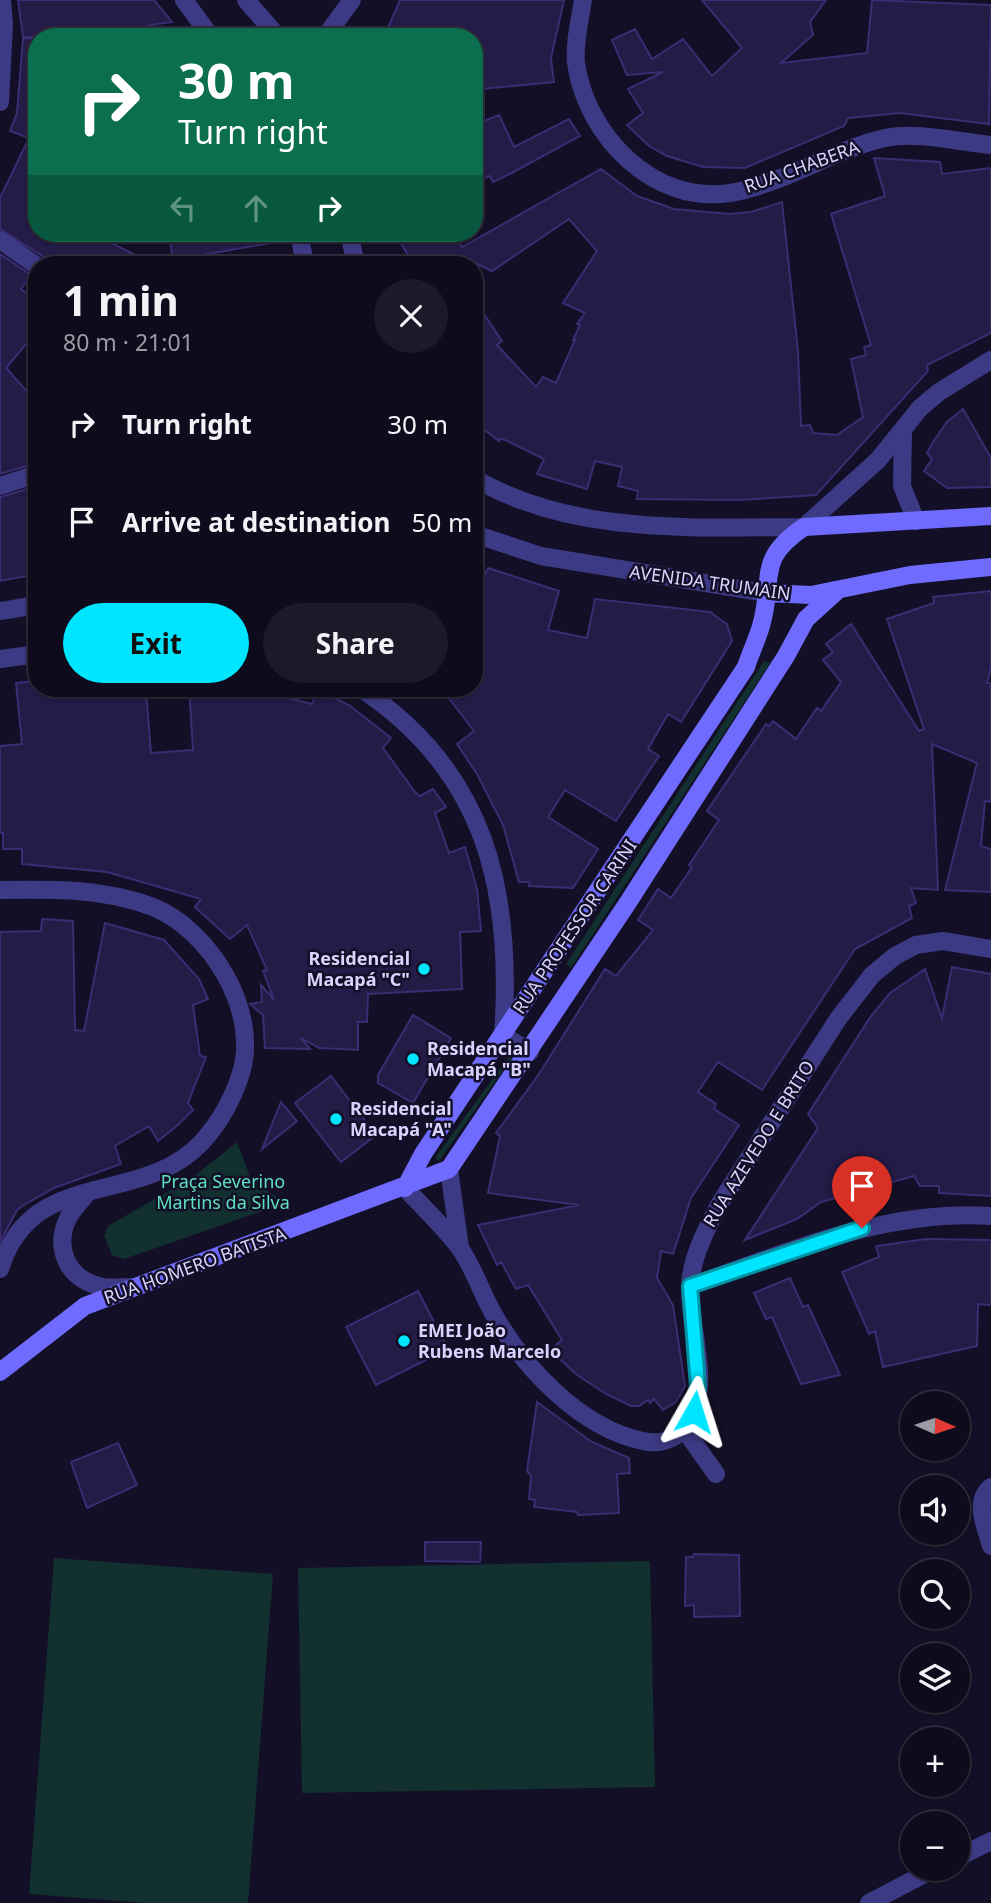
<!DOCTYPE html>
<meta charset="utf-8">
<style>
body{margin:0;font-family:"Noto Sans",sans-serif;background:#1c1929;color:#f1f3f6;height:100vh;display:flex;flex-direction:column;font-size:26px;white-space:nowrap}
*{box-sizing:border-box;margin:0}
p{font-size:23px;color:#9b9ba3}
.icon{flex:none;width:38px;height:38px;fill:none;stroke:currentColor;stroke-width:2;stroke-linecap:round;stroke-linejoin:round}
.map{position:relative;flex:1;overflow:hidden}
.details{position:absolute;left:28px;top:256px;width:455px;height:441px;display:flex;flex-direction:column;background:#0e0b1c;border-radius:28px;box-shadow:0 2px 5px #0004,0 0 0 2px #2e2b3b}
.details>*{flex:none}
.banner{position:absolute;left:28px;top:28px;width:455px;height:214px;border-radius:28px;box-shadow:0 2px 5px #0004,0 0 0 2px #2e2b3b;background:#0b6e4f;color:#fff;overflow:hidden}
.needle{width:46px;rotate:93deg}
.buttons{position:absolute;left:900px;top:1391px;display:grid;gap:14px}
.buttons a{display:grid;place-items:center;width:70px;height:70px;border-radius:50%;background:#0e0b1c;box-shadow:0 2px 5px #0004,0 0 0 2px #2e2b3b;font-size:35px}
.pin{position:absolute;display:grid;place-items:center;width:60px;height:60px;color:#fff;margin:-72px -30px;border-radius:50% 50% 50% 0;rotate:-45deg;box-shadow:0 0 7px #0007}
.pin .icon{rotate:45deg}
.me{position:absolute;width:77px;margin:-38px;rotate:6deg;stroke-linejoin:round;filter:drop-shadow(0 0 5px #0008)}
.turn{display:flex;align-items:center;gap:24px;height:147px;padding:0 35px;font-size:32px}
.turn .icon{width:91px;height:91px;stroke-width:2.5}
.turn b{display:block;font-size:49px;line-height:60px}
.lanes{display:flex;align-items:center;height:66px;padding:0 35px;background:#0003;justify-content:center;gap:35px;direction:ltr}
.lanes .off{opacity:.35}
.round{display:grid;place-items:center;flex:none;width:74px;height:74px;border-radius:37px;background:#1c1929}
.head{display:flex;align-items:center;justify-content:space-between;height:119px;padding:0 35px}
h1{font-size:42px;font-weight:700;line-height:52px}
.button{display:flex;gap:14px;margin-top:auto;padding:14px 35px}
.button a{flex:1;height:80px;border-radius:42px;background:#00e5ff;color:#111;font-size:28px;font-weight:700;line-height:80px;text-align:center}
.button a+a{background:#1c1929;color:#f1f3f6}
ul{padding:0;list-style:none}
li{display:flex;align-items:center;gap:21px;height:98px;padding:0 35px}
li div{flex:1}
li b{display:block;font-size:26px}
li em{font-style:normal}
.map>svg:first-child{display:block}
.green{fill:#12302f}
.building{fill:#241b47;stroke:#3b2d73;stroke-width:2}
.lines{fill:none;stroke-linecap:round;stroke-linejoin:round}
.minor{stroke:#3d3a85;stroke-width:18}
.tertiary{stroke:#3d3a85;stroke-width:18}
.secondary{stroke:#6f6bff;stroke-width:18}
.route-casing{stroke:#0095a6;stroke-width:18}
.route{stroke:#00e5ff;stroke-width:12}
.poi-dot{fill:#00e5ff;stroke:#130f26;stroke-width:2.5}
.labels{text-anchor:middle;stroke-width:5;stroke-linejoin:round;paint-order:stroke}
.street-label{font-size:18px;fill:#d9d4ff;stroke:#130f26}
.poi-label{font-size:18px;font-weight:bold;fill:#d9d4ff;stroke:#130f26;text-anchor:start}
.park-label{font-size:18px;fill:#5fe0c0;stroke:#130f26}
</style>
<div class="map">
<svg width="991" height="1903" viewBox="0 0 991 1903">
<rect width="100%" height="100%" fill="#130f26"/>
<path class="green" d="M764,661L770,663L571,968L566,964Z
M510,1055L512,1058L439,1161L435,1158Z
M237,1142L251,1180L286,1203L124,1259L112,1255L104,1236L108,1226L193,1177Z
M54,1558L273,1574L248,1903H148L29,1894Z
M650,1561L655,1787L302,1793L298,1568Z"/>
<path class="building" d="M18,0H154L172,22L150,25L153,37H23Z
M400,0H564L551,58L554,82L482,89L476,37H384Z
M702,0H826L810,22L813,35L781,63L867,53L872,0L991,5L989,124L900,113L848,118L844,126L745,168L703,167L667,156L649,146L627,125L643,113L628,89L663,72L627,75L612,40L635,29L652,59L683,39L712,76L742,48Z
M23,38L37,39V233H92L153,264H48L44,257L0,229V198L29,138L10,131L17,113Z
M499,115L514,147L569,119L580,136L510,174L493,182L490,176L474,182V125Z
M874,158L940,162L942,174L991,168V333L927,365L928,371L816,495L740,500L637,499L638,491L618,486L622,467L595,461L587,489L537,474L544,459L501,438L499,441L474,422V299L502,341L497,345L536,387L543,377L556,383L575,340H573L580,325L577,324L585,313L563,303L597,251L569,219L492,271L469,260L472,264H413L395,233H453L462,247L601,169L637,196L674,209L730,214L751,212L782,202L798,351L801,426L810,425L813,433L837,435L863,417L851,359L866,355L864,347L871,345L831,214L885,196Z
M169,233H270L271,243L173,260Z
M0,254L31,275L21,289L37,302V331L6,368L37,403V463L0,474Z
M963,409L991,458V487L947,488L924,471L932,459L927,453L935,439L947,422Z
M37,486V574L0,581V497Z
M488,568L559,591L548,630L587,638L595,599L710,612L727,624L732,641L681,722L668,714L648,749L659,756L616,821L565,790L548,817L598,849L573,888L529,886L530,882H519L503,825L477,774L457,744L474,731L441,688H474V616L482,597L475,595Z
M991,591V667L987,683H991V802L985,801L981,846L991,849V892L945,890L977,763L932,744L938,890L911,888L916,903L909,906L912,918L855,949L762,1090L718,1062L698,1092L716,1104L714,1109L739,1125L691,1198L673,1254L661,1251L657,1278L673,1305L685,1386L676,1402L663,1410L654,1399L650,1403L648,1400L639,1406H631L606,1394L577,1375L550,1350L562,1340L528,1285L516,1289L501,1262L497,1265L478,1225L579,1205L488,1193L500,1136L496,1133L539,1074L605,969L616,976L653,930L638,920L658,889L671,898L692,867L689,865L719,820L707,811L766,724L769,726L773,721L796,739L817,708L821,711L841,682L823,660L833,652L826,644L851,624L919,731L924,729L887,619L934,603L933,597Z
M37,681V688H131V694L146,692L151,753L193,750L189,688H269L268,693L312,704L318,690L349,705L391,738L383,748L415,792L420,796L433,789L446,807L435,813L449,853L465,847L477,889L481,931L460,932L462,989L368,994L367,1022H358V1050L319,1048L301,1038L310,1049L265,1048L263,1015L250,1004L262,1002L261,985L274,1000L263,971L267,970L247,925L230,939L195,907L201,899L107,872L22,864V849H3V833H0V746L22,744L16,683Z
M42,919L73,921L75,1030L84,1031L105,923L164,940L199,979L208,999L193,1005L200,1056L206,1057L188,1103L193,1110L179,1124L158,1141L149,1126L115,1146L121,1164L54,1188L24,1205L17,1210L0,1242V932L41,931Z
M952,967L991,974V1196L939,1193V1186H920L914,1176L821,1202L797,1219L745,1240L818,1128L808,1114L871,1016L890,993L925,969L942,1018Z
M413,1015L451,1038L413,1103L378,1083V1075Z
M331,1076L376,1135L341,1162L295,1103Z
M281,1102L297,1121L262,1149Z
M926,1239L991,1240V1305L978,1304L977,1346L883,1367L875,1331L869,1334L842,1272L879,1257L876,1246Z
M790,1278L803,1307L808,1305L840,1375L801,1384L772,1317L766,1319L754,1293Z
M418,1291L448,1349L376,1385L346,1327Z
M537,1402L592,1442L629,1458L630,1473L617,1474L619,1513L578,1515L577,1512L534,1507L535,1500L529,1499L531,1476L527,1471Z
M118,1443L137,1485L87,1508L71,1462Z
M425,1542H481L480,1562L425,1561Z
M694,1554L739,1555L740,1616L694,1617V1605L685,1606L686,1557H693Z"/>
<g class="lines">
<path class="minor" d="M184,0L211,37
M246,0L278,37
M583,0C580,20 574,43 576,63C586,135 653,205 730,193C784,184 832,150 885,138C917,131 958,142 991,145
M325,37L352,0
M0,102L4,24L2,0
M299,233L305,264
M349,233L356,264
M0,240L37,266
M903,431L902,486L916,521
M474,478C573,536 694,527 804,527L878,460L920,408L939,392L991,360
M0,486L37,474
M474,534L541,556L767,593
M0,611L37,605
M0,659L37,654
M360,688C487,772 513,892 503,1035L530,1052
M449,1169L460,1248
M405,1188C423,1207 443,1226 459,1247C473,1266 481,1292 493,1313C523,1367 580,1428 643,1441C665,1446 683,1436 693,1414C709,1379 689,1325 690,1287C691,1257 707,1228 720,1203L838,1019L872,975L895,956L916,945L943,941L991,949
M690,1286C789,1252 885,1209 991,1216
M684,1429L716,1474
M991,1487C973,1502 986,1527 991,1546"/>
<path class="tertiary" d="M0,890C51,889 104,888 153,907C210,930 260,1011 241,1073C233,1099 220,1122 202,1142C141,1208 32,1165 0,1269
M88,1192C82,1200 73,1209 68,1218C54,1248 67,1278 99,1286C109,1289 122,1287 132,1287
M957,1858L991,1841
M869,1903L934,1869"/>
<path class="secondary" d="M767,593L811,595L910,575L991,567
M405,1188L423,1154L746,667C750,654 757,640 761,626C775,578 755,560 804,527L991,516
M0,1372L85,1306L449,1169L627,904L786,656L806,619L838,590"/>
</g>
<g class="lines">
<g class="route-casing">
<path id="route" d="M694,1412L698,1386L690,1286L862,1228"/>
</g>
<use href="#route" class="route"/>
</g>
<g class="poi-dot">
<circle cx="424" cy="969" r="7"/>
<circle cx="413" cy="1059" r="7"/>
<circle cx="336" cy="1119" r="7"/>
<circle cx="404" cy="1341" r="7"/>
</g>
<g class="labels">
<g class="street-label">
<text transform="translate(802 167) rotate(-20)" y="6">RUA CHABERA</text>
<text transform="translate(710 583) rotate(8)" y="6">AVENIDA TRUMAIN</text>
<text transform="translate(575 927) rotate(-56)" y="6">RUA PROFESSOR CARINI</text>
<text transform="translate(759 1144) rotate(-58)" y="6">RUA AZEVEDO E BRITO</text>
<text transform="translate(195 1266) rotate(-20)" y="6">RUA HOMERO BATISTA</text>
</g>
<g class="poi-label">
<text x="410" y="965" text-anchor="end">Residencial<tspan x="410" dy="21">Macapá "C"</tspan></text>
<text x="427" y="1055">Residencial<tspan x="427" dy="21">Macapá "B"</tspan></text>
<text x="350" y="1115">Residencial<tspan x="350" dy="21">Macapá "A"</tspan></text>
<text x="418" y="1337">EMEI João<tspan x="418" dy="21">Rubens Marcelo</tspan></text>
</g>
<g class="park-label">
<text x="223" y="1188">Praça Severino<tspan x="223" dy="21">Martins da Silva</tspan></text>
</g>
</g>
</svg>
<div class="buttons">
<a><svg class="needle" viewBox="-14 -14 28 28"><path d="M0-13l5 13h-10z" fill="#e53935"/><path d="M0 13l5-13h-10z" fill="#9b9ba3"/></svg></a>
<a><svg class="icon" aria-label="sound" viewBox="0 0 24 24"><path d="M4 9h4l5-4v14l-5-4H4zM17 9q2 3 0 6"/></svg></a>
<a><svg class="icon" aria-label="search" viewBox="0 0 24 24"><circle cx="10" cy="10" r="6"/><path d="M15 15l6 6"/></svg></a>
<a><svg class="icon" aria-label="layers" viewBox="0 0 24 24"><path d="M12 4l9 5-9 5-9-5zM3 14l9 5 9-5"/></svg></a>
<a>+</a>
<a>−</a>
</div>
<div class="pin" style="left:862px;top:1228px;background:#d93025"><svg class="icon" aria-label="arrive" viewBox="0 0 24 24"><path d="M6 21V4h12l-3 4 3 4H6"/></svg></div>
<svg class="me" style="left:694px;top:1412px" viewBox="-20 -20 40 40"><path d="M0-17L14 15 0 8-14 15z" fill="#00e5ff" stroke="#fff" stroke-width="4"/></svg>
<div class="banner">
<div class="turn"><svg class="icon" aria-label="right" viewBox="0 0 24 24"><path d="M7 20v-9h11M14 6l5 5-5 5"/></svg><div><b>30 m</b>Turn right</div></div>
<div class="lanes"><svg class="icon off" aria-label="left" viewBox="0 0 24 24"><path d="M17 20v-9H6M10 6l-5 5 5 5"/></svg><svg class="icon off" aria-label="ahead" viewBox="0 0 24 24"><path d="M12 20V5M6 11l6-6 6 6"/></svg><svg class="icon" aria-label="right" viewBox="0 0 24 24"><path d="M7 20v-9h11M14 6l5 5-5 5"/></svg></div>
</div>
<section class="details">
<div class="head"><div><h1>1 min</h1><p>80 m · 21:01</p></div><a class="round"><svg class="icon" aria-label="close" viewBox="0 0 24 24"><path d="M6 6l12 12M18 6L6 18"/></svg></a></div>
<ul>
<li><svg class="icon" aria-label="right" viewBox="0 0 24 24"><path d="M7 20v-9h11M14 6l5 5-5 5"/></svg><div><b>Turn right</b></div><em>30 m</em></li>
<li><svg class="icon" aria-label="arrive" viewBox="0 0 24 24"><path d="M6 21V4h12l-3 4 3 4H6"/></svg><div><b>Arrive at destination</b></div><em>50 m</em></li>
</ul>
<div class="button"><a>Exit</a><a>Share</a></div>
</section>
</div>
